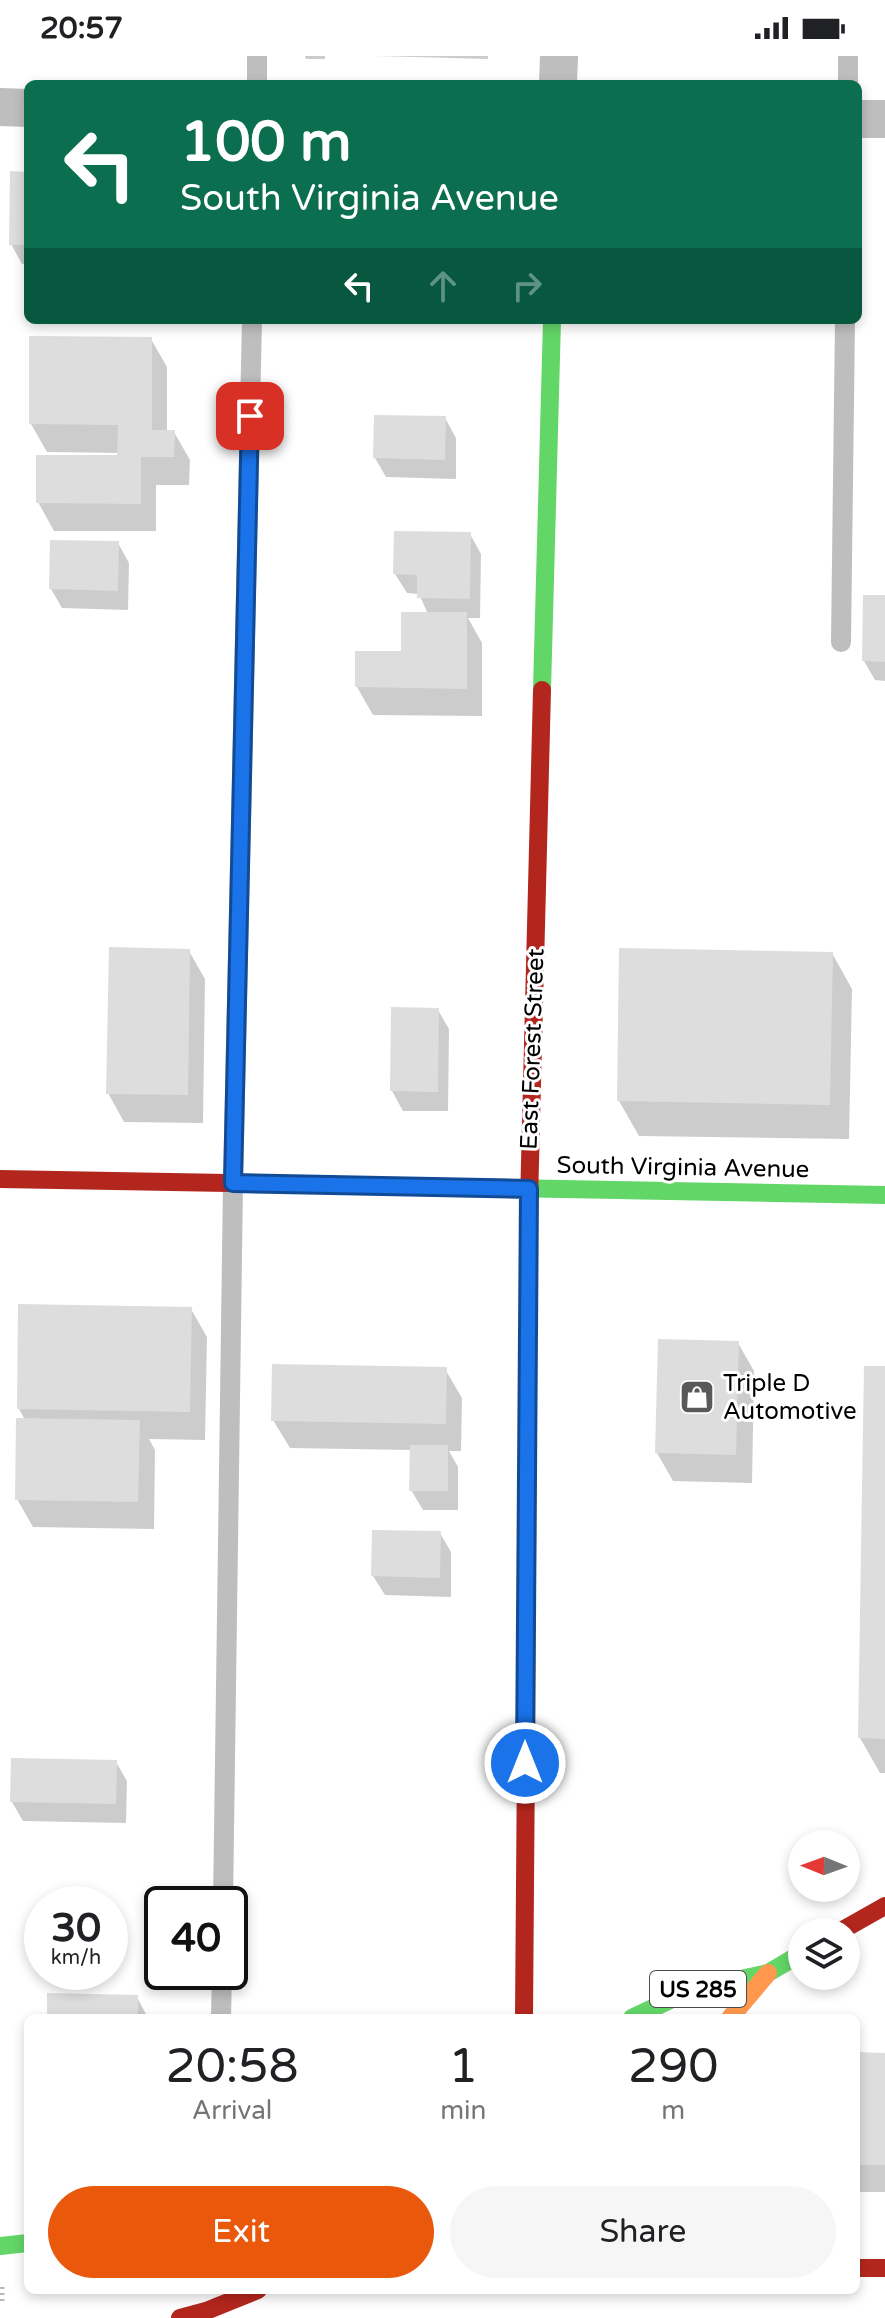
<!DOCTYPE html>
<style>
body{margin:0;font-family:"Varela Round",sans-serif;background:#f6f6f6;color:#202124;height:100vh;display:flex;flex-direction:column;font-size:30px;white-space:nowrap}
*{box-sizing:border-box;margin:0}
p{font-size:26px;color:#757577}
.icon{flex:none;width:44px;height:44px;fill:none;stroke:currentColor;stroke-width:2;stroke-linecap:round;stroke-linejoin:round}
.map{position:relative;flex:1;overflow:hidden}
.details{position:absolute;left:24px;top:1958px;width:836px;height:280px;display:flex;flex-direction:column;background:#fff;border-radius:12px;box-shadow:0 4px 12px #0003}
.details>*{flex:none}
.banner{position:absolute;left:24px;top:24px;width:838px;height:244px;border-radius:12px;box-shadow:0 4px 12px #0003;background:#0b6e4f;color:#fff;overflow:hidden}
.needle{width:52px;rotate:271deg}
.controls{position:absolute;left:788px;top:1774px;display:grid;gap:16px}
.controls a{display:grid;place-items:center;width:72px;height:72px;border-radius:50%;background:#fff;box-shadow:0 4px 12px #0003;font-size:40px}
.speed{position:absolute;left:24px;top:1830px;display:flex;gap:16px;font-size:40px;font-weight:700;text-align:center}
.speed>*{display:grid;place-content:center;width:104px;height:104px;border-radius:50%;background:#fff;box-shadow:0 4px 12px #0003;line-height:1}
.speed small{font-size:20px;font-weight:400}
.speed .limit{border:4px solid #111;border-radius:12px;background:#fff;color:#111}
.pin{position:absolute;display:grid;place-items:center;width:68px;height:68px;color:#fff;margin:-34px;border-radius:16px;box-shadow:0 4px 12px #0006}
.me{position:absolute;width:88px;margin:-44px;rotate:0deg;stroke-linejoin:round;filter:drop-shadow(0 0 6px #0008)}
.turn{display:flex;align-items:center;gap:28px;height:168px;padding:0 24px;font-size:36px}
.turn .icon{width:104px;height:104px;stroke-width:2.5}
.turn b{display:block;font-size:56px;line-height:68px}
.lanes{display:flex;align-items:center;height:76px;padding:0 24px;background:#0003;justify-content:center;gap:40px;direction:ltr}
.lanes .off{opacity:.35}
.eta{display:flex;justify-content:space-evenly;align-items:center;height:136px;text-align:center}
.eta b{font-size:48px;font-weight:600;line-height:56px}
.button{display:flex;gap:16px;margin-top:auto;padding:16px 24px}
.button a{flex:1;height:92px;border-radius:48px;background:#ea580c;color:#fff;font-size:32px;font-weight:600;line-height:92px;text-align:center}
.button a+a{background:#f6f6f6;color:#202124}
.status{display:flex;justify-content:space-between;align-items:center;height:56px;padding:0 40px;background:#fff;direction:ltr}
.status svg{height:22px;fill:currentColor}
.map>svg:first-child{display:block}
.shadow{fill:#0003}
.building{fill:#ddd}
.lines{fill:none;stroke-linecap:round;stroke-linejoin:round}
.path{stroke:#b8b8b8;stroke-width:5;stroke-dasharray:2 4;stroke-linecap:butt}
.lane{stroke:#bebebe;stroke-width:20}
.street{stroke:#bebebe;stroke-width:38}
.fast{stroke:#63d668;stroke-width:18}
.slow{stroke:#ff974d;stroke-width:18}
.jam{stroke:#b3261e;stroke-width:18}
.route-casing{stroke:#114b97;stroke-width:20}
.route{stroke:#1a73e8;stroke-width:14}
.labels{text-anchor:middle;stroke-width:6;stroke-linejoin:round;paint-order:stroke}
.shield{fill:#fff;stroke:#4c4c4c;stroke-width:2}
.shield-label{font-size:22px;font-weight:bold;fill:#000}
.street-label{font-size:24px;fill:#000;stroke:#fff}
.poi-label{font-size:24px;fill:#000;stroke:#fff;text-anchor:start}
</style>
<div class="status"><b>20:57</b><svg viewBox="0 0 49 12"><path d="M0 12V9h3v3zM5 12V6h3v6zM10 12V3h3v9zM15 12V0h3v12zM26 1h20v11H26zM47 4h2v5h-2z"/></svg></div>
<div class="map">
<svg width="885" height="2262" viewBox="0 0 885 2262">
<rect width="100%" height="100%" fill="#fff"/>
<path class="shadow" d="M305,0H325V3H306Z
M376,0H488V3Z
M28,118V208H22L11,188Z
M151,283L167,311V376H174L190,404L189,429H156V475H54L38,446L124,401V397L47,396L31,368Z
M445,362L456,382V423L386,421L375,402Z
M470,478L481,498L480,562H468L482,587V660L373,659L357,631L403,597L428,558L419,538L407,537L395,518Z
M118,487L129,507L128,554L62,552L51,533Z
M885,541V625L875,624L864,605Z
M189,895L205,923L203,1067L124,1066L108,1037Z
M832,897L852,933L849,1083L639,1080L619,1045Z
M438,954L449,973L448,1055H403L392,1035Z
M191,1253L207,1281L205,1384L149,1383L155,1394L154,1473L33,1471L17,1443L25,1364L19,1353Z
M738,1287L754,1315L752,1427L673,1425L657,1397Z
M885,1312V1717H880L860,1682Z
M445,1313L462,1342L461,1395H449L458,1411V1454H423L411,1434L412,1394L290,1392L273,1364Z
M440,1477L451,1496V1541L385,1539L373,1520Z
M116,1706L127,1725L126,1767L23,1765L12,1746Z
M137,1941L148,1962H49Z
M856,1998L885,1999V2136H856Z"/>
<path class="building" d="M10,115L28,116V189H9Z
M29,280L152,281V374H175L174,401H141V448L36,447V399H117L118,369L29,368Z
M374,359L446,360L445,404L373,402Z
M394,475L471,476L470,543L417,542V519L393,518Z
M50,484L119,485L118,535L49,533Z
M863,539H885V606L862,605Z
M401,556H467V633L355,631V595H401Z
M109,891L190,893L188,1039L106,1038Z
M619,892L833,896L830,1049L617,1045Z
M391,951L439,952L438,1036L390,1035Z
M18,1248L192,1251L190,1356L17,1353Z
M658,1283L739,1285L736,1399L655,1397Z
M272,1308L447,1311L446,1368L271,1365Z
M864,1310H885V1683L858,1682Z
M16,1362L140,1364L138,1446L15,1444Z
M410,1389H448V1435H409Z
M372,1474L441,1475L440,1522L371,1520Z
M11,1702L117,1704L116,1748L10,1746Z
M47,1937L138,1939V1962H47Z
M856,1996L885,1997V2109H856Z"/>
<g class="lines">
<path class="path" d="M2,2245V2230"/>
<path class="lane" d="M257,28V0
M848,28V0
M841,586L845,264
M223,1848L233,1127L252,264
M221,1962L222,1916"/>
<path class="street" d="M558,28L559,0
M0,51L28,52
M858,63H885"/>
<path class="fast" d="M542,634L552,264
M450,1131L885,1139
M632,1962L691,1934L768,1917L802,1897
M0,2190L28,2187"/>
<path class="slow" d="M526,1698L529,1146
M730,1962L768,1917"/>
<path class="jam" d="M0,1123L450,1131
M529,1146L542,634
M839,1876L885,1850
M524,1962L526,1698
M856,2212H885
M180,2262L206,2255L258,2234"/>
</g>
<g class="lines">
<g class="route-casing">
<path id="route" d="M250,360L233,1127L529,1133L525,1707"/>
</g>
<use href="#route" class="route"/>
</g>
<defs>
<g id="shop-square" transform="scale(1.8)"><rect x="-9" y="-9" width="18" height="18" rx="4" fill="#595959" stroke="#fff"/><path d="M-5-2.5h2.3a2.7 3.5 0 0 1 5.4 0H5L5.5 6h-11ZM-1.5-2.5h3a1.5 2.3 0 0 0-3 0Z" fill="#fff"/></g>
</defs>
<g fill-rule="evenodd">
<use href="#shop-square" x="697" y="1341"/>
</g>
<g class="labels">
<rect class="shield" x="650" y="1915" width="96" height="36" rx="6"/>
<g class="shield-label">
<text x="698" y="1941">US 285</text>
</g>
<g class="street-label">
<text transform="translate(532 993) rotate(-88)" y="8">East Forest Street</text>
<text transform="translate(683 1111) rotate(1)" y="8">South Virginia Avenue</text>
</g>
<g class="poi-label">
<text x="723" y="1335">Triple D<tspan x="723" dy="28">Automotive</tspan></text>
</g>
</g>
</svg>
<div class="controls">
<a><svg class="needle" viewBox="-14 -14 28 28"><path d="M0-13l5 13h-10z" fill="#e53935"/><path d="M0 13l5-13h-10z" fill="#757577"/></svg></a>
<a><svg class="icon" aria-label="layers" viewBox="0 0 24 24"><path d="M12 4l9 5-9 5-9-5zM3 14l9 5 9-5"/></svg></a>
</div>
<div class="speed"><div>30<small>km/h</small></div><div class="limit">40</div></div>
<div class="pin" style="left:250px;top:360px;background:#d93025"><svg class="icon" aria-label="arrive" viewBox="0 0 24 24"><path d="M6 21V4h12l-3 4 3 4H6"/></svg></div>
<svg class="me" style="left:525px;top:1707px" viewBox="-20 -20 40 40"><circle r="17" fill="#1a73e8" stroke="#fff" stroke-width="3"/><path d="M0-11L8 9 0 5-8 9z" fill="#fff"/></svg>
<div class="banner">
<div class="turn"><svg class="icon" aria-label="left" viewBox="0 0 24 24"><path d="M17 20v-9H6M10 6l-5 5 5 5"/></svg><div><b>100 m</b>South Virginia Avenue</div></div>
<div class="lanes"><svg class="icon" aria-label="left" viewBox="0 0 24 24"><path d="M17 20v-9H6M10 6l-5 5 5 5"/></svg><svg class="icon off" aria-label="ahead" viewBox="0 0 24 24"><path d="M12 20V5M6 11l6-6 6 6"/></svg><svg class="icon off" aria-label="right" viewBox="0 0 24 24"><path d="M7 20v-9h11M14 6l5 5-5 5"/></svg></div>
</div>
<section class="details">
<div class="eta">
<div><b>20:58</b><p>Arrival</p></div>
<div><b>1</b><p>min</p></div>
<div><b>290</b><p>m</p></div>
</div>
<div class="button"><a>Exit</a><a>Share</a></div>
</section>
</div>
